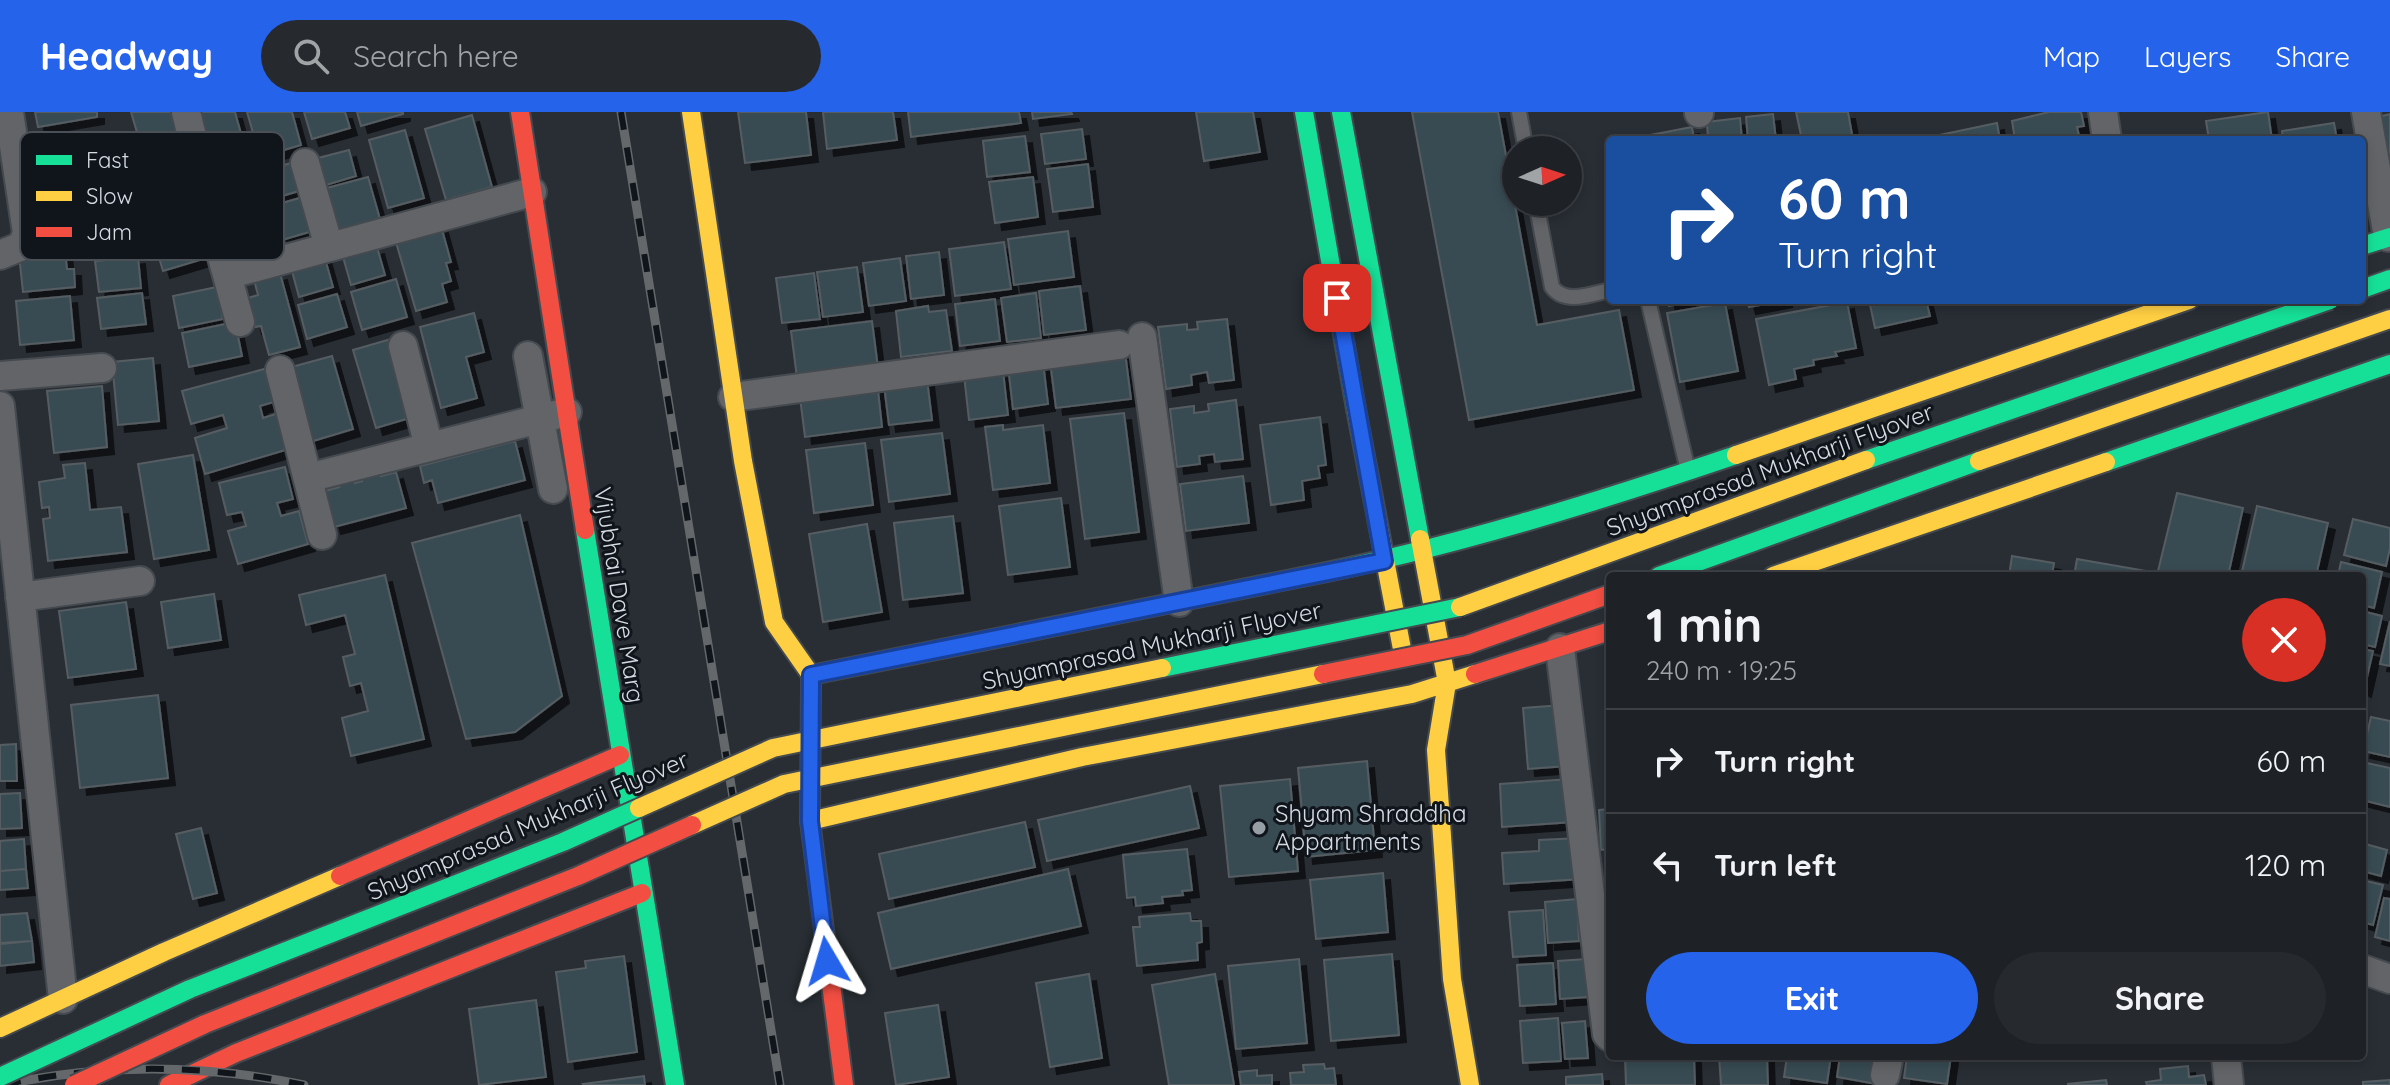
<!DOCTYPE html>
<meta charset="utf-8">
<style>
body{margin:0;font-family:Quicksand,sans-serif;background:#262a2f;color:#f1f3f6;height:100vh;display:flex;flex-direction:column;font-size:30px;white-space:nowrap}
*{box-sizing:border-box;margin:0}
p{font-size:26px;color:#a1a4a7}
.icon{flex:none;width:44px;height:44px;fill:none;stroke:currentColor;stroke-width:2;stroke-linecap:round;stroke-linejoin:round}
.map{position:relative;flex:1;overflow:hidden}
.side{position:absolute;left:1606px;top:460px;width:760px;height:488px;display:flex;flex-direction:column;background:#1e2227;border-radius:8px;box-shadow:0 4px 12px #0003,0 0 0 2px #3c3f44}
.side>*{flex:none}
.guide{position:absolute;left:1606px;top:24px;width:760px;height:168px;border-radius:8px;box-shadow:0 4px 12px #0003,0 0 0 2px #3c3f44;background:#1a4fa0;color:#fff;overflow:hidden}
.needle{width:52px;rotate:87deg}
.fabs{position:absolute;left:1502px;top:24px;display:grid;gap:16px}
.fabs a{display:grid;place-items:center;width:80px;height:80px;border-radius:50%;background:#1e2227;box-shadow:0 4px 12px #0003,0 0 0 2px #3c3f44;font-size:40px}
.pin{position:absolute;display:grid;place-items:center;width:68px;height:68px;color:#fff;margin:-34px;border-radius:16px;box-shadow:0 4px 12px #0006}
.me{position:absolute;width:88px;margin:-44px;rotate:353deg;stroke-linejoin:round;filter:drop-shadow(0 0 6px #0008)}
.turn{display:flex;align-items:center;gap:28px;height:168px;padding:0 40px;font-size:36px}
.turn .icon{width:104px;height:104px;stroke-width:2.5}
.turn b{display:block;font-size:56px;line-height:68px}
.round{display:grid;place-items:center;flex:none;width:84px;height:84px;border-radius:42px;background:#262a2f}
.head{display:flex;align-items:center;justify-content:space-between;height:136px;padding:0 40px}
h1{font-size:48px;font-weight:700;line-height:60px}
.primary-button{display:flex;gap:16px;margin-top:auto;padding:16px 40px}
.primary-button a{flex:1;height:92px;border-radius:48px;background:#2563eb;color:#fff;font-size:32px;font-weight:700;line-height:92px;text-align:center}
.primary-button a+a{background:#262a2f;color:#f1f3f6}
ul{padding:0;list-style:none}
li{display:flex;align-items:center;gap:24px;height:104px;padding:0 40px;border-top:2px solid #3c3f44}
li div{flex:1}
li b{display:block;font-size:30px}
li em{font-style:normal}
header{display:flex;align-items:center;gap:48px;box-sizing:border-box;height:112px;padding:0 40px;background:#2563eb;color:#fff}
header strong{font-size:38px}
nav{display:flex;gap:44px;margin-inline-start:auto;font-size:28px}
.search{width:560px;height:72px;background:#262a2f;display:flex;align-items:center;gap:20px;box-sizing:border-box;padding:0 28px;border-radius:44px;color:#a1a4a7;font-size:30px}
.map>svg:first-child{display:block}
.building{fill:#384c52;stroke:#565d62;stroke-width:2;filter:url(#shadow)}
.lines{fill:none;stroke-linecap:round;stroke-linejoin:round}
.lane-casing{stroke:#444a4f;stroke-width:18}
.street-casing{stroke:#444a4f;stroke-width:32}
.fast-casing{stroke:#444a4f;stroke-width:22}
.slow-casing{stroke:#444a4f;stroke-width:22}
.jam-casing{stroke:#444a4f;stroke-width:22}
.lane{stroke:#636467;stroke-width:14}
.street{stroke:#636467;stroke-width:28}
.fast{stroke:#16e098;stroke-width:18}
.slow{stroke:#ffcf43;stroke-width:18}
.jam{stroke:#f24e42;stroke-width:18}
.rail-casing{stroke:#64686b;stroke-width:9}
.rail{stroke:#10151b;stroke-width:6;stroke-dasharray:18;stroke-linecap:butt}
.fast-bridge-casing{stroke:#444a4f;stroke-width:22;stroke-linecap:butt}
.slow-bridge-casing{stroke:#444a4f;stroke-width:22;stroke-linecap:butt}
.jam-bridge-casing{stroke:#444a4f;stroke-width:22;stroke-linecap:butt}
.fast-bridge{stroke:#16e098;stroke-width:18}
.slow-bridge{stroke:#ffcf43;stroke-width:18}
.jam-bridge{stroke:#f24e42;stroke-width:18}
.route-casing{stroke:#184099;stroke-width:20}
.route{stroke:#2563eb;stroke-width:14}
.poi-dot{fill:#989ea6;stroke:#10151b;stroke-width:3}
.labels{text-anchor:middle;stroke-width:6;stroke-linejoin:round;paint-order:stroke}
.street-label{font-size:24px;fill:#d4dbe3;stroke:#10151b}
.poi-label{font-size:24px;fill:#d4dbe3;stroke:#10151b;text-anchor:start}
.key{fill:#10151b;stroke:#4b5057;stroke-width:2}
.key-label{font-size:22px;fill:#d4dbe3}
</style>
<header>
<strong>Headway</strong>
<div class="search"><svg class="icon" aria-label="search" viewBox="0 0 24 24"><circle cx="10" cy="10" r="6"/><path d="M15 15l6 6"/></svg>Search here</div>
<nav><a>Map</a><a>Layers</a><a>Share</a></nav>
</header>
<div class="map">
<svg width="2390" height="973" viewBox="0 0 2390 973">
<defs>
<filter id="shadow"><feDropShadow dx="7" dy="7" stdDeviation="0" flood-color="#0009"/></filter>
</defs>
<rect width="100%" height="100%" fill="#282e34"/>
<path class="building" d="M35,0H97V5L38,15Z
M131,0H173L189,57L151,68Z
M190,0H235L248,47L206,60Z
M247,0H292L301,33L260,45Z
M304,0H345L350,16L312,27Z
M357,0H403V2L361,14Z
M738,0H806L811,43L745,51Z
M823,0H893L897,28L827,37Z
M908,0H1019L1021,11L911,25Z
M1032,0H1071L1072,2L1033,7Z
M1196,0H1253L1260,40L1204,49Z
M1412,0H1498L1537,213L1619,198L1634,278L1469,308Z
M1796,0H1848L1853,28H1802Z
M2081,0L2084,14L2077,15L2080,28H2015L2012,9L2049,0Z
M2268,0L2272,28H2209L2206,9Z
M1773,2L1776,28H1748L1746,5Z
M2390,2V55L2385,56L2374,6Z
M472,3L492,75L446,88L425,17Z
M1740,6L1742,28H1708L1707,10Z
M1997,11L2000,28H1925V26Z
M2334,11L2337,28H2283L2282,19Z
M1692,15L1694,28H1636L1635,26Z
M1082,17L1086,47L1045,52L1041,22Z
M405,18L424,86L388,96L369,28Z
M1025,24L1030,60L987,65L983,29Z
M349,38L356,64L326,73L318,46Z
M291,51L299,79L272,87L263,59Z
M1088,52L1093,95L1053,100L1047,57Z
M368,65L380,107L339,118L327,76Z
M1033,65L1038,105L995,111L989,70Z
M195,71L216,143L163,159L142,87Z
M313,82L323,116L282,128L272,94Z
M441,114L451,150L446,151L451,169L442,172L447,190L416,199L395,127Z
M1068,119L1074,165L1014,173L1008,127Z
M1004,130L1011,177L955,184L949,137Z
M55,135V140L65,139L67,157H74L75,175L23,180L19,143L39,141L38,137Z
M377,135L385,163L351,173L343,145Z
M939,140L944,183L911,187L906,144Z
M324,143L333,175L299,185L290,152Z
M138,145L141,176L99,180L95,149Z
M900,146L906,189L869,194L863,151Z
M857,155L863,200L823,205L817,160Z
M280,161L300,235L269,243L261,214L255,215L248,186L258,183L254,168Z
M814,161L820,207L782,211L776,166Z
M396,167L407,205L362,218L351,180Z
M1080,174L1086,218L1044,223L1039,179Z
M217,175L223,207L179,216L173,184Z
M142,181L146,212L101,217L97,186Z
M1036,181L1041,226L1007,230L1001,186Z
M337,182L347,215L307,227L298,193Z
M70,184L74,228L20,233L16,189Z
M995,187L1000,229L960,234L955,192Z
M1668,188H1698L1669,194Z
M1747,188H1786L1749,195Z
M1869,188H1926L1930,204L1875,216Z
M1847,190L1856,236L1835,240L1837,244L1813,248L1814,253L1794,257L1796,267L1769,273L1756,207Z
M1725,191L1738,259L1680,270L1667,201Z
M928,194L929,200L946,198L952,239L901,245L896,199Z
M474,201L484,240L466,245L477,286L441,296L420,215Z
M1227,207L1234,268L1209,271L1207,260L1191,263L1192,273L1166,277L1158,215L1187,212V218L1198,217L1197,210Z
M872,209L878,256L797,266L791,219Z
M235,210L242,244L189,255L182,221Z
M391,227L413,305L376,316L353,238Z
M1125,240L1131,287L1056,296L1050,249Z
M332,244L353,317L310,330L288,256Z
M153,246L159,309L118,313L112,250Z
M1043,250L1048,292L1013,297L1008,254Z
M268,256L277,289L260,294L263,306L282,300L292,336L205,362L195,326L227,316L223,303L191,312L182,279Z
M926,259L932,308L889,313L883,265Z
M1003,259L1008,303L969,308L964,263Z
M877,269L882,315L805,325L799,278Z
M102,274L107,335L54,341L47,279Z
M1236,288L1243,347L1215,350L1214,342L1199,344L1200,352L1177,355L1170,297L1194,294V301L1209,299L1208,292Z
M1124,301L1139,420L1085,427L1070,307Z
M1320,305L1326,353L1318,354L1320,366L1302,369L1304,388L1271,393L1260,313Z
M1003,313V318L1043,313L1050,371L993,378L985,315Z
M942,321L950,382L889,390L881,328Z
M515,329L525,368L438,391L432,368L424,371L420,354Z
M865,331L873,393L814,401L806,338Z
M193,343L209,438L154,447L138,352Z
M85,351L90,398L121,395L127,440L48,449L43,407L50,406L49,395L42,396L39,370L65,366L63,353Z
M285,355L293,387L277,391L281,404L299,399L308,432L238,452L228,419L246,414L242,400L227,403L219,371Z
M379,357L381,364L396,360L406,396L334,415L325,379L339,375L336,368L353,363L355,371L362,369L360,361Z
M1243,364L1249,411L1186,419L1180,372Z
M2177,381L2243,396L2228,464H2181L2158,459Z
M1061,386L1070,455L1008,463L999,394Z
M2257,394L2328,411L2316,464H2241Z
M520,403L562,584L515,620L466,627L412,431Z
M953,404L963,481L903,488L894,411Z
M2353,407L2390,416V436L2386,454L2344,443Z
M867,412L882,500L823,510L809,422Z
M2012,444L2054,451L2052,464H2009Z
M2077,447L2152,460L2151,464H2074Z
M2341,450L2382,460L2374,496L2362,493V464H2338Z
M385,463L424,627L351,644L342,606L368,599L361,571L350,574L343,545L355,542L345,503L306,513L299,483Z
M214,482L221,528L168,536L161,490Z
M126,490L136,557L68,566L59,499Z
M2362,499L2382,504L2375,535L2362,532Z
M2390,509V554L2380,552Z
M2362,537L2373,539L2364,578L2362,577Z
M158,583L168,666L80,676L71,593Z
M1563,593L1567,654L1528,657L1523,596Z
M2371,605L2390,609V645L2363,639Z
M16,632L17,669H0V633Z
M1367,649L1375,738L1306,745L1298,656Z
M2362,650L2390,656V695L2362,688Z
M1290,667L1298,759L1229,765L1220,674Z
M1570,667L1573,710L1502,715L1500,672Z
M1190,674L1199,716L1047,749L1038,708Z
M20,681L22,716L0,717V682Z
M1610,697V737L1601,738L1599,698Z
M1025,710L1035,755L889,787L879,742Z
M201,716L217,781L193,787L176,722Z
M1580,726L1582,767L1504,772L1502,741L1539,739V728Z
M24,727L26,757L0,759V729Z
M2362,731L2387,738L2381,764L2362,759Z
M1187,737L1192,778L1182,779L1183,783L1162,785L1163,791L1136,794L1135,785L1127,786L1123,743Z
M26,757L28,776L0,778V759Z
M1068,757L1081,814L891,857L878,801Z
M1383,761L1388,820L1316,827L1310,768Z
M2362,768L2383,773L2373,813L2362,810Z
M1608,770H1610V813H1609Z
M2384,786L2390,787V829L2375,825Z
M1577,787L1579,829L1548,831L1545,790Z
M1543,798L1546,843L1513,845L1509,800Z
M27,801L32,829L0,831V803Z
M1190,801L1191,809H1201L1202,830L1197,831L1198,848L1137,854L1133,815H1140L1139,805Z
M32,829L34,850L0,854V832Z
M1392,842L1399,923L1331,929L1324,848Z
M624,844L637,940L568,950L556,860L586,856L585,849Z
M1299,847L1307,931L1236,937L1228,854Z
M1586,847L1588,885L1560,887L1558,849Z
M1553,851L1556,892L1520,894L1517,853Z
M1089,862L1102,946L1050,955L1036,871Z
M1215,862L1234,973H1169L1152,873Z
M536,888L546,965L479,973L469,897Z
M938,893L949,965L896,973L885,901Z
M1558,906L1561,949L1523,951L1520,909Z
M1585,909L1588,946L1565,947L1562,911Z
M1625,944H1694L1695,973H1626Z
M1719,944H1767L1768,973H1721Z
M1787,944H1831L1827,971L1784,965Z
M1840,944H1887L1882,973L1837,965Z
M1907,944H1951L1947,972L1904,966Z
M1324,952L1325,957L1334,956L1336,973H1291L1290,961L1304,960L1303,953Z
M2188,954L2189,965L2204,963L2206,973H2147L2146,970L2161,968L2160,957Z
M1257,958V964L1272,963V973H1241L1239,960Z
M1602,962L1603,973H1566V965Z
M644,964L645,973H584L583,972Z
M2106,968L2107,973H2068V972Z
M2390,968V973H2363V970Z"/>
<g class="lines">
<g class="lane-casing">
<path id="lane" d="M1519,0L1526,38
M1536,90L1552,175C1565,193 1591,182 1610,178
M1648,188L1688,359"/>
</g>
<g class="street-casing">
<path id="street" d="M186,0L197,45
M1699,0V1
M2103,0L2107,28
M2366,0L2388,125
M305,51L329,135
M203,79L227,163L532,80
M0,143L22,134L27,121L9,0
M227,163L240,210
M1142,225L1179,490
M403,234L429,335
M528,244L553,377
M280,258L322,423
M0,264L102,256
M733,285L1119,233
M0,294L63,887
M308,366L567,300
M20,485L140,469
M1560,536L1607,922L1610,925
M2362,857L2390,867
M2226,944L2229,973
M1885,963L1889,944"/>
</g>
<g class="fast-casing">
<path id="fast" d="M1304,0L1356,297
M1341,0L1420,427
M2362,134L2390,125
M2362,177L2390,167
M2106,350L2390,252
M585,418L675,973
M1659,464L1979,349
M1302,465C1450,436 1594,391 1736,343"/>
</g>
<g class="slow-casing">
<path id="slow" d="M691,0L743,349L774,510L811,563V573
M1356,297L1402,537
M1736,343L2189,188
M1979,349L2390,207
M1420,427L1447,571L1436,638L1452,867L1470,973
M1773,464L2106,350
M811,563L1302,465
M810,709L1082,645L1412,582L1475,562
M0,916L164,840L340,764"/>
</g>
<g class="jam-casing">
<path id="jam" d="M520,0L585,418
M1475,562L1610,519
M811,573L810,709L844,973
M340,764L620,643
M169,973L236,941L642,781"/>
</g>
<use href="#lane" class="lane"/>
<use href="#street" class="street"/>
<use href="#fast" class="fast"/>
<use href="#slow" class="slow"/>
<use href="#jam" class="jam"/>
<g class="rail-casing">
<path id="rail" d="M621,0L780,973
M3,973C104,951 203,952 304,973"/>
</g>
<use href="#rail" class="rail"/>
<g class="fast-bridge-casing">
<path id="fast-bridge" d="M1866,348L2330,188
M1162,556L1460,495
M0,965L190,877L563,730L639,696"/>
</g>
<g class="slow-bridge-casing">
<path id="slow-bridge" d="M1460,495L1866,348
M639,696L773,636L1162,556
M692,713L784,672L1323,562"/>
</g>
<g class="jam-bridge-casing">
<path id="jam-bridge" d="M1323,562L1467,533L1610,482
M74,973L205,912L578,764L692,713"/>
</g>
<use href="#fast-bridge" class="fast-bridge"/>
<use href="#slow-bridge" class="slow-bridge"/>
<use href="#jam-bridge" class="jam-bridge"/>
</g>
<g class="lines">
<g class="route-casing">
<path id="route" d="M827,849L810,709L811,563L1384,449L1337,186"/>
</g>
<use href="#route" class="route"/>
</g>
<circle class="poi-dot" cx="1259" cy="716" r="8"/>
<g class="labels">
<g class="street-label">
<text transform="translate(1770 358) rotate(-20)" y="8">Shyamprasad Mukharji Flyover</text>
<text transform="translate(619 483) rotate(81)" y="8">Vijubhai Dave Marg</text>
<text transform="translate(1152 534) rotate(-12)" y="8">Shyamprasad Mukharji Flyover</text>
<text transform="translate(528 714) rotate(-23)" y="8">Shyamprasad Mukharji Flyover</text>
</g>
<g class="poi-label">
<text x="1275" y="710">Shyam Shraddha<tspan x="1275" dy="28">Appartments</tspan></text>
</g>
</g>
<rect x="20" y="20" width="264" height="128" rx="12" class="key"/>
<rect x="36" y="43" width="36" height="10" fill="#16e098"/>
<rect x="36" y="79" width="36" height="10" fill="#ffcf43"/>
<rect x="36" y="115" width="36" height="10" fill="#f24e42"/>
<g class="key-label">
<text x="86" y="56">Fast</text>
<text x="86" y="92">Slow</text>
<text x="86" y="128">Jam</text>
</g>
</svg>
<div class="fabs">
<a><svg class="needle" viewBox="-14 -14 28 28"><path d="M0-13l5 13h-10z" fill="#e53935"/><path d="M0 13l5-13h-10z" fill="#a1a4a7"/></svg></a>
</div>
<div class="pin" style="left:1337px;top:186px;background:#d93025"><svg class="icon" aria-label="arrive" viewBox="0 0 24 24"><path d="M6 21V4h12l-3 4 3 4H6"/></svg></div>
<svg class="me" style="left:827px;top:849px" viewBox="-20 -20 40 40"><path d="M0-17L14 15 0 8-14 15z" fill="#2563eb" stroke="#fff" stroke-width="4"/></svg>
<div class="guide">
<div class="turn"><svg class="icon" aria-label="right" viewBox="0 0 24 24"><path d="M7 20v-9h11M14 6l5 5-5 5"/></svg><div><b>60 m</b>Turn right</div></div>
</div>
<section class="side">
<div class="head"><div><h1>1 min</h1><p>240 m · 19:25</p></div><a class="round" style="background:#d93025;color:#fff"><svg class="icon" aria-label="close" viewBox="0 0 24 24"><path d="M6 6l12 12M18 6L6 18"/></svg></a></div>
<ul>
<li><svg class="icon" aria-label="right" viewBox="0 0 24 24"><path d="M7 20v-9h11M14 6l5 5-5 5"/></svg><div><b>Turn right</b></div><em>60 m</em></li>
<li><svg class="icon" aria-label="left" viewBox="0 0 24 24"><path d="M17 20v-9H6M10 6l-5 5 5 5"/></svg><div><b>Turn left</b></div><em>120 m</em></li>
</ul>
<div class="primary-button"><a>Exit</a><a>Share</a></div>
</section>
</div>
